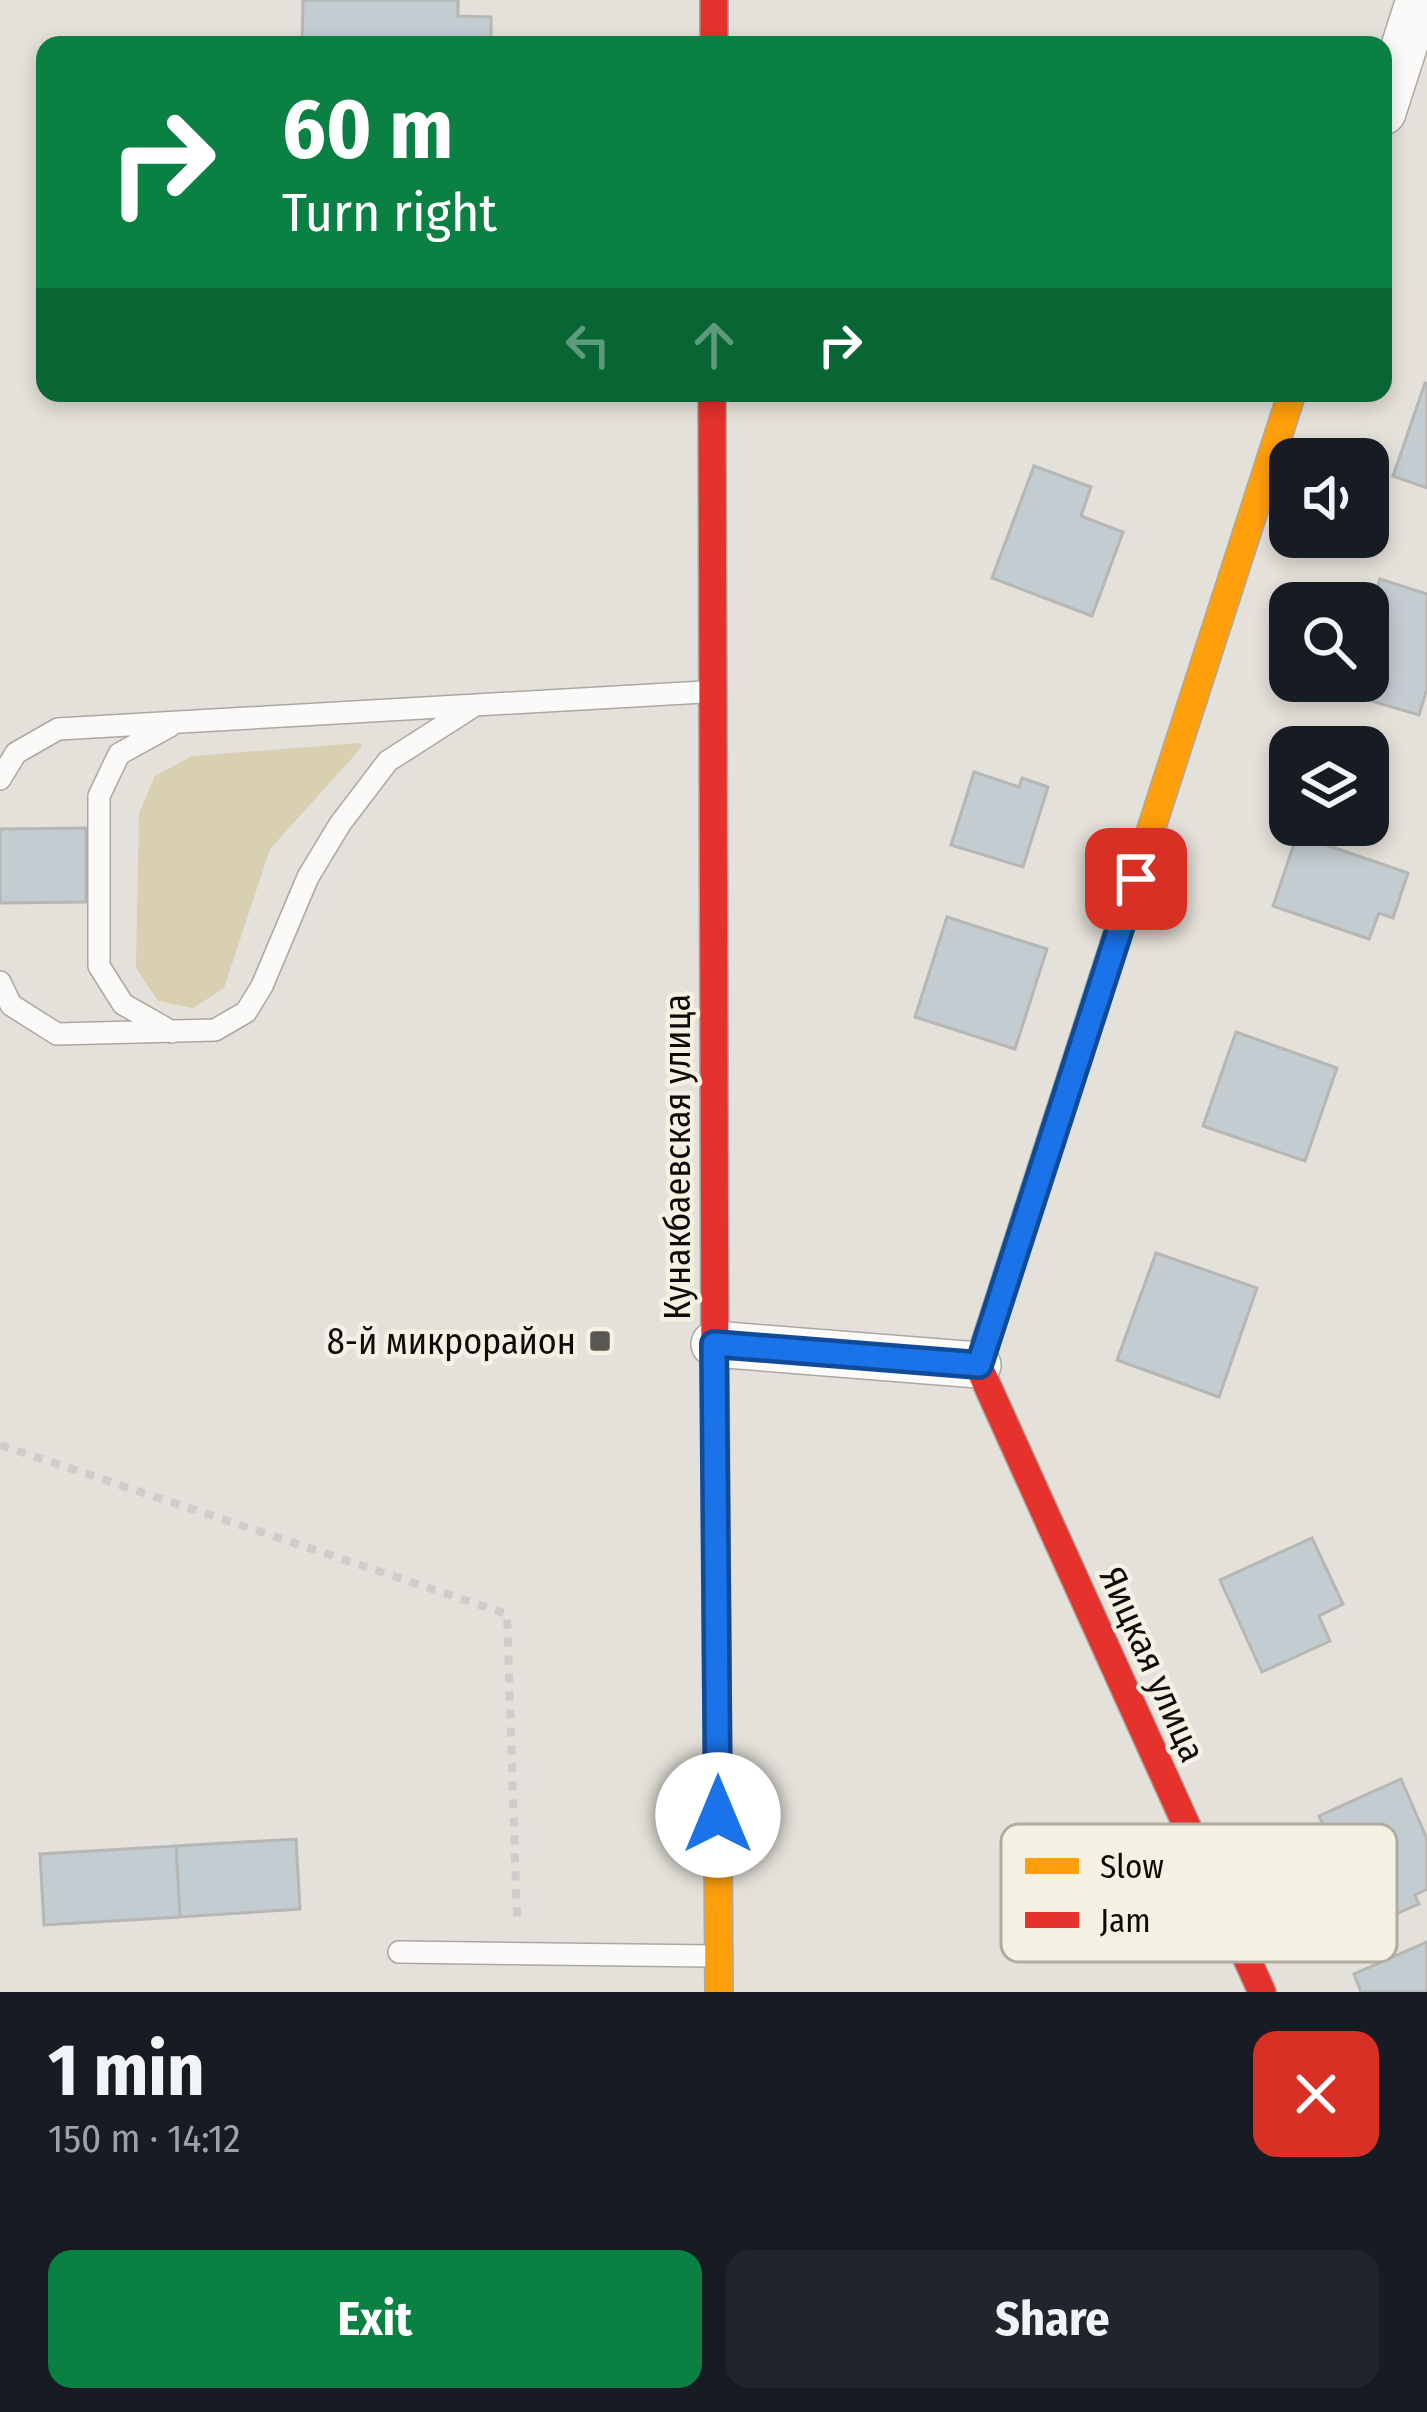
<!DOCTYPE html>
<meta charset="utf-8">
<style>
body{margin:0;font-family:"Fira Sans Condensed",sans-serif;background:#20242c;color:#f1f3f6;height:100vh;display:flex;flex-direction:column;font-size:45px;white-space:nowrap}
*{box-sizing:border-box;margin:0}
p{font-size:39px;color:#9ea1a6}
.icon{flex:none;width:66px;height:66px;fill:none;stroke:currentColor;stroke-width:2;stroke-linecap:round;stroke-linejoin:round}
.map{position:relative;height:1992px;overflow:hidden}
.details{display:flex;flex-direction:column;background:#171b24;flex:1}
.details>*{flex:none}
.guide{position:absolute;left:36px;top:36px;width:1356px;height:366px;border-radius:24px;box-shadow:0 6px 18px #0003;background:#0b8043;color:#fff;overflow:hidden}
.fabs{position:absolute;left:1269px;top:438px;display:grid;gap:24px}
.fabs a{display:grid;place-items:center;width:120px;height:120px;border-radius:24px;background:#171b24;box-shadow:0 6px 18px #0003;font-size:60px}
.pin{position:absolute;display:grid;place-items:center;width:102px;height:102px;color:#fff;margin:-51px;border-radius:24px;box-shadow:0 6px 18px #0006}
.me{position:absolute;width:132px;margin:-66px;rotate:0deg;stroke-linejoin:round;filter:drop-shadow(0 0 9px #0008)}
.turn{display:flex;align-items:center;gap:42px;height:252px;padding:0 48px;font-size:54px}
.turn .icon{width:156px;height:156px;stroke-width:2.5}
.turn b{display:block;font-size:84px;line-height:102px}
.lanes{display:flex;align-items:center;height:114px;padding:0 48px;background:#0003;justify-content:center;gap:60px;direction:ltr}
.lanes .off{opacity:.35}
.round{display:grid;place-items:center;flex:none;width:126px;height:126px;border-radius:24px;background:#20242c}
.summary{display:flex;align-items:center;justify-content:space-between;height:204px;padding:0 48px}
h1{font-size:72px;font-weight:700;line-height:90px}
.button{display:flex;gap:24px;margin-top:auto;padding:24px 48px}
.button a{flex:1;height:138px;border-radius:24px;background:#0b8043;color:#fff;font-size:48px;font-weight:700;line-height:138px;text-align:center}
.button a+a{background:#20242c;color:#f1f3f6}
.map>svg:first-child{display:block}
.green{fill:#d9d0b1}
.building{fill:#c3ccd0;stroke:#b6b7b5;stroke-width:3}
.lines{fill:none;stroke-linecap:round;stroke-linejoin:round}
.lane-casing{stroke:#aaa8a2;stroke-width:24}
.street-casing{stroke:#aaa8a2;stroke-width:48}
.slow-casing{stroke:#aaa8a2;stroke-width:30}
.jam-casing{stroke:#aaa8a2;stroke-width:30}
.path{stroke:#cecdcb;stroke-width:8;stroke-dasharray:9 9;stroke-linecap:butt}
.lane{stroke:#fbfaf9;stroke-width:21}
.street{stroke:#fbfaf9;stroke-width:45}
.slow{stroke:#ff9f0a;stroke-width:27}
.jam{stroke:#e5322d;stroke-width:27}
.route-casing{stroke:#114b97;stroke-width:30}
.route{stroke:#1a73e8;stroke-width:21}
.poi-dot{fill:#585751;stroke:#f4f0e2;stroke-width:4.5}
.labels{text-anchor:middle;stroke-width:9;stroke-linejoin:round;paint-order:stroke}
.street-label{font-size:36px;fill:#0d0c08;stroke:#f4f0e2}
.poi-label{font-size:36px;fill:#0d0c08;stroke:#f4f0e2;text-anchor:end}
.key{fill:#f4f0e2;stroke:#afaca1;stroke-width:3}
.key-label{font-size:33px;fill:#0d0c08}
</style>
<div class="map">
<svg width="1427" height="1992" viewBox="0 0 1427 1992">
<rect width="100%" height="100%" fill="#e3e1d9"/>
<path class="green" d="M360,743L362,747L270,849L224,988L193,1008L158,1001L136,968L139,813L155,776L192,756Z"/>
<path class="building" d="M303,0H458V16L491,17V45H302Z
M1425,383L1427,384V488L1393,476Z
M1034,466L1091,487L1081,516L1123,532L1092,616L992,578Z
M1380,579L1427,594V689L1419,715L1323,687L1325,681H1368V604L1372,605Z
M974,772L1019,787L1022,778L1048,787L1023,867L951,845Z
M86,828V902L0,903V829Z
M1297,835L1408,873L1393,918L1379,913L1369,939L1273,906Z
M947,917L1047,949L1015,1049L915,1017Z
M1236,1032L1337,1068L1305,1161L1203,1126Z
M1156,1253L1257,1288L1219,1397L1117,1360Z
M1312,1538L1343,1604L1319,1616L1330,1641L1262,1672L1220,1580Z
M1401,1779L1427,1839V1889L1415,1895L1419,1904L1368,1926L1319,1816Z
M296,1839L300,1909L180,1917L176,1846Z
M176,1846L180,1917L44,1925L40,1854Z
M1427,1942V1992H1361L1354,1974Z"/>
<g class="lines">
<g class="lane-casing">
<path id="lane" d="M170,726L119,754L99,796V966L123,1004L172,1032
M0,779L16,753L58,729L703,692
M0,982L11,1005L57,1034L215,1030L246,1012L262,986L308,877L340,824L388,761L474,706
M399,1952L712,1956"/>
</g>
<g class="street-casing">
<path id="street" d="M1383,112L1419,0
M714,1344L978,1365"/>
</g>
<g class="slow-casing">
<path id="slow" d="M990,1328L1292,393
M715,1395L719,1992"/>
</g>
<g class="jam-casing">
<path id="jam" d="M714,0V45
M712,393L715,1395
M990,1328L978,1365L1262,1992"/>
</g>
<path class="path" d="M0,1445L507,1614L517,1918"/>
<use href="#lane" class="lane"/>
<use href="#street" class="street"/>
<use href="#slow" class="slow"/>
<use href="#jam" class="jam"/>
</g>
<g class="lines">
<g class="route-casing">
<path id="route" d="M718,1815L714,1344L979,1365L1136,879"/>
</g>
<use href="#route" class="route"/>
</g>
<rect class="poi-dot" x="588" y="1329" width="24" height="24" rx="6"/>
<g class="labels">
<g class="street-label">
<text transform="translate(677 1157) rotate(-90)" y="13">Кунакбаевская улица</text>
<text transform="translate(1153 1664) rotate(66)" y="13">Яицкая улица</text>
</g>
<g class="poi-label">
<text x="576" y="1354">8-й микрорайон</text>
</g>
</g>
<rect x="1001" y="1824" width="396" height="138" rx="18" class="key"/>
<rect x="1025" y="1858" width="54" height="16" fill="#ff9f0a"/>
<rect x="1025" y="1912" width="54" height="16" fill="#e5322d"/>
<g class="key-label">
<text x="1100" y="1878">Slow</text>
<text x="1100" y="1932">Jam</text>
</g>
</svg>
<div class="fabs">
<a><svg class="icon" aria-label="sound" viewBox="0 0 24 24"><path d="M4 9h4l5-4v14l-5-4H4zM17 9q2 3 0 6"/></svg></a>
<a><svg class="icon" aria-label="search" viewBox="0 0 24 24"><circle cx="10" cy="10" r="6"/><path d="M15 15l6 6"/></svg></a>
<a><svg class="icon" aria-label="layers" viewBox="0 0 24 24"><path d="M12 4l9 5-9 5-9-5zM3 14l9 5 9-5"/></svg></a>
</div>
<div class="pin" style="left:1136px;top:879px;background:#d93025"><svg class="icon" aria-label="arrive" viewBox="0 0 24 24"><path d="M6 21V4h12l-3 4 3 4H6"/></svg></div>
<svg class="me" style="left:718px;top:1815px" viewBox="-20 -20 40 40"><circle r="19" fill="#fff"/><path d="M0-13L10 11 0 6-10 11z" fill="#1a73e8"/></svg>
<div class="guide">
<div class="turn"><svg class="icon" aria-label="right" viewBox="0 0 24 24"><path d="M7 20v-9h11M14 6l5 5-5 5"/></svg><div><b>60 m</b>Turn right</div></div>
<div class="lanes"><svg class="icon off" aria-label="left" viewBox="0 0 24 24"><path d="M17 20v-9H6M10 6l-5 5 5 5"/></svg><svg class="icon off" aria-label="ahead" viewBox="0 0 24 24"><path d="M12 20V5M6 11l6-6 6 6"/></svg><svg class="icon" aria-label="right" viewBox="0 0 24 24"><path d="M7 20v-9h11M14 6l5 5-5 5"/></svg></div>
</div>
</div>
<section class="details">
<div class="summary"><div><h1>1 min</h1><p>150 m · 14:12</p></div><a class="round" style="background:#d93025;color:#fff"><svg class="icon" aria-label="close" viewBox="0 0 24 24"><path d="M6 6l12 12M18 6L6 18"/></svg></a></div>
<div class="button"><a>Exit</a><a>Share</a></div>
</section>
